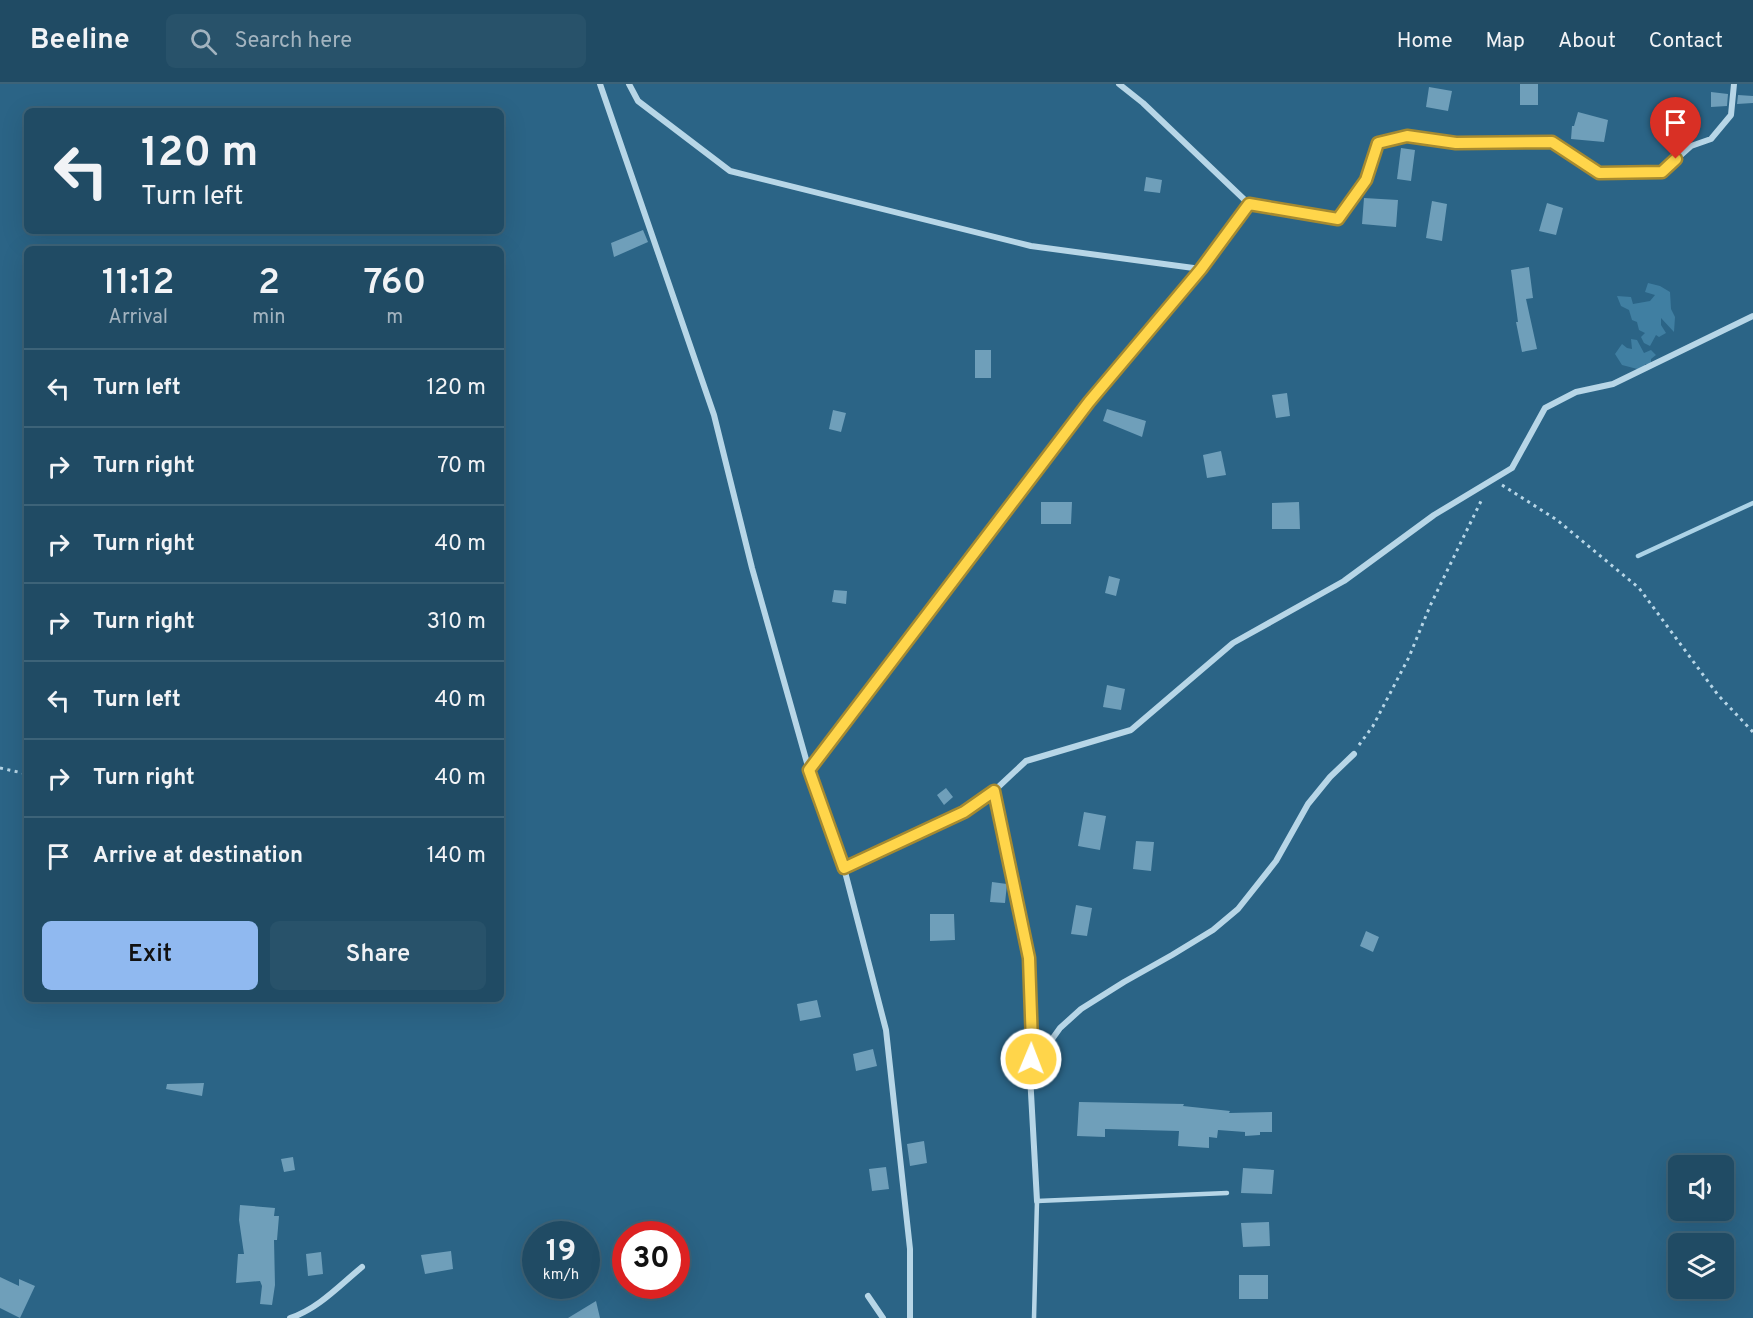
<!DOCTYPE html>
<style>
body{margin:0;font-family:Overpass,sans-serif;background:#28526a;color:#f1f3f6;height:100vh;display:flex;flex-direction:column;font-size:22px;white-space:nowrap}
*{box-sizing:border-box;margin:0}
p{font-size:20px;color:#a2b3bf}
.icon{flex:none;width:33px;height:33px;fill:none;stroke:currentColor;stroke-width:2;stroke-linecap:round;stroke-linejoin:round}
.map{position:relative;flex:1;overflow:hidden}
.side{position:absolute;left:24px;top:162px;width:480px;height:756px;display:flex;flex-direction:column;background:#204b64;border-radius:9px;box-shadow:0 6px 24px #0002,0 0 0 2px #3d6378}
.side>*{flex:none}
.banner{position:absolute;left:24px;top:24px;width:480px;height:126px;border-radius:9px;box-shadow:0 6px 24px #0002,0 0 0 2px #3d6378;background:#204b64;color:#f1f3f6;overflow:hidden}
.controls{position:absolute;left:1668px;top:1071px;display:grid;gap:12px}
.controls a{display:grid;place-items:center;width:66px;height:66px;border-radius:9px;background:#204b64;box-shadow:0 6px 24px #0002,0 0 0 2px #3d6378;font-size:30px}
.speed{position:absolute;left:522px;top:1137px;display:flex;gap:12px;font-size:30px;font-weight:700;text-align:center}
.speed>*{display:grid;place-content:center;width:78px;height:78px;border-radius:50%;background:#204b64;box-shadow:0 6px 24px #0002,0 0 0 2px #3d6378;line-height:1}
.speed small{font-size:15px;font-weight:400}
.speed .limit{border:9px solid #d22;background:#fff;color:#111}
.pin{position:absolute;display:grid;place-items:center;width:51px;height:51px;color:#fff;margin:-62px -26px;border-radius:50% 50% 50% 0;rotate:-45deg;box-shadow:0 0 6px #0007}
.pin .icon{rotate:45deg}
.me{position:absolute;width:66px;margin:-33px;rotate:1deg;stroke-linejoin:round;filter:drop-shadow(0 0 4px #0008)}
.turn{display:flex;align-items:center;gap:21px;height:126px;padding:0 18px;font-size:27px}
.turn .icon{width:78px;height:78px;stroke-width:2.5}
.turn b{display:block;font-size:42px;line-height:51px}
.eta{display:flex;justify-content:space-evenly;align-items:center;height:102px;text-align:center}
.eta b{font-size:36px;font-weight:600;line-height:42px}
.cta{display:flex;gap:12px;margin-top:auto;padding:12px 18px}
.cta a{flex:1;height:69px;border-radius:9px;background:#90b9f0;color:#111;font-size:24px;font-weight:600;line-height:69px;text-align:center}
.cta a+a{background:#28526a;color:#f1f3f6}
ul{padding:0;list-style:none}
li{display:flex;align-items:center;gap:18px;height:78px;padding:0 18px;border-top:2px solid #3d6378}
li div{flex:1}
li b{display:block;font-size:22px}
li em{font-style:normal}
header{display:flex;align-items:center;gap:36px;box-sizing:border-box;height:84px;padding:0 30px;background:#204b64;border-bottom:2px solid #3d6378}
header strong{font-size:28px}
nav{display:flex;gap:33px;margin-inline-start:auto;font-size:21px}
.search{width:420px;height:54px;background:#28526a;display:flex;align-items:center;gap:15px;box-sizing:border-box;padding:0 21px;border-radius:9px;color:#a2b3bf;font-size:22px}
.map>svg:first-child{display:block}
.green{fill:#407fa2}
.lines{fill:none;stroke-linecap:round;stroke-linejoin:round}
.stream{stroke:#acd3e7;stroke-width:4.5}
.building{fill:#6f9fba}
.path{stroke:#b7d6e7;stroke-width:3;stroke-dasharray:3 4.5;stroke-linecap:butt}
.service{stroke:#b7d6e7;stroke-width:4.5}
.minor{stroke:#b7d6e7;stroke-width:6}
.route-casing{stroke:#a68a30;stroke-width:15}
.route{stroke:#ffd54a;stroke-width:10}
</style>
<header>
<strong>Beeline</strong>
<div class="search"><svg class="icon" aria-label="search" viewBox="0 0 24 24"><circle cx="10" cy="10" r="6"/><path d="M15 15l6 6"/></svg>Search here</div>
<nav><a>Home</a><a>Map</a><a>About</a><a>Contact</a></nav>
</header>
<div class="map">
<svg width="1753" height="1234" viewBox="0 0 1753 1234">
<rect width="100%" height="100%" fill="#2b6486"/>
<path class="green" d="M1648,199L1660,202L1670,208L1671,225L1675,233L1674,248L1661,234V241L1666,249L1659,253L1656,251L1650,262L1644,259L1641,253L1645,249L1639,246L1637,238L1632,236L1629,226L1621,222L1617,212L1631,213L1633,220L1650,217L1655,211L1645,208Z
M1631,255L1637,256L1644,269L1651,266L1656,271L1651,275V280H1645V287L1622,281L1615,270L1622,260L1627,264L1632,265Z"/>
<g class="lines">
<path class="stream" d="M1638,472L1753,419"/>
</g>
<path class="building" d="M1520,0H1538V21H1520Z
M1429,3L1452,7L1448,27L1426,23Z
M1711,8L1728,10L1727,22L1711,23Z
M1738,11L1753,12V19L1737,20Z
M1578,28L1608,36L1604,58L1571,55L1572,42H1574Z
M1655,31L1694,34L1693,46L1654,42Z
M1401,64L1415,66L1411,97L1397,95Z
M1146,93L1162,96L1160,109L1144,107Z
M1364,114L1398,116L1396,143L1362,140Z
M1432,117L1447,120L1442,157L1426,154Z
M1547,119L1563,124L1556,151L1539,147Z
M643,146L648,158L614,173L611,159Z
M1529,183L1533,214L1526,215L1537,265L1522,268L1516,238H1518L1511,186Z
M975,266H991V294H975Z
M1287,309L1290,332L1276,334L1272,311Z
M1107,325L1146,337L1142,353L1103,337Z
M833,326L846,329L841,348L829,345Z
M1221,367L1226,391L1207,394L1203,371Z
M1041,418H1072L1071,440H1041Z
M1299,418L1300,445H1272V419Z
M1109,492L1120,495L1116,512L1105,509Z
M834,506L847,507L846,520L832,518Z
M1107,601L1125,605L1121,626L1103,623Z
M946,704L953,713L944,721L937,711Z
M1084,728L1106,732L1100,766L1078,762Z
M1136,757L1154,758L1151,787L1133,785Z
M992,798L1007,800L1005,819L990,818Z
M1076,821L1092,824L1087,852L1071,850Z
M930,830H954L955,856L930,857Z
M1366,847L1379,853L1373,868L1360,862Z
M817,916L821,933L800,937L797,920Z
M873,965L877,982L856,987L853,970Z
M204,999L202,1012L166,1005L167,1000Z
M1079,1018L1184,1020L1183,1022L1230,1027L1229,1029L1272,1028V1048H1260V1051L1245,1052V1048L1218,1046L1217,1054L1209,1053V1064L1178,1062L1179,1047L1105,1045V1053L1077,1052Z
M924,1057L927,1079L910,1082L907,1060Z
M293,1073L295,1086L284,1088L281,1075Z
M886,1083L889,1105L872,1107L869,1085Z
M1243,1084L1274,1086L1272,1110L1241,1109Z
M240,1121L275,1124L274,1132H279L277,1156H274L275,1201L272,1221L260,1220L262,1202L260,1197L236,1199L238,1170H244L239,1136Z
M1269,1138L1270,1162L1243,1163L1241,1139Z
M451,1167L453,1185L425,1190L421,1171Z
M321,1168L323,1190L308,1192L306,1170Z
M1239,1191H1268V1215H1239Z
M0,1193L19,1202V1195L35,1202L20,1234L0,1224Z
M596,1217L600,1234H568Z"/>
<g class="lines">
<path class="path" d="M1502,401L1557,436L1639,504L1718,611L1753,648
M1359,661L1373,642L1409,573L1430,522L1482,415
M0,684L27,690"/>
<path class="service" d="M1034,1234L1037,1117L1227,1109"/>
<path class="minor" d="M600,0L714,331L752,484L809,686L844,784L886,946L910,1165V1234
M629,0L638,17L730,87L1031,162L1201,185
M1119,0L1143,19L1249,120L1338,135L1366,96L1378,59L1407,52L1456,59L1552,58L1599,89L1662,88L1691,62L1711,55L1731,31L1734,0
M809,686L1089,318L1201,185L1249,120
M994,707L1029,874L1033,960L1030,991L1037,1117
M844,784L964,728L994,707L1026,677L1131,646L1233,559L1344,497L1434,431L1512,384L1545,324L1576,308L1613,300L1753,232
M1030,991L1040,972L1060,944L1081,925L1124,898L1172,871L1213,846L1238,825L1276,777L1308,720L1330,693L1354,670
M868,1212L883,1234
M290,1234C318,1225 340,1201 362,1183"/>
</g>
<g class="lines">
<g class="route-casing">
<path id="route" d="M1031,975L1032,960L1029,874L994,707L964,728L844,784L809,686L1089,318L1201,185L1249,120L1338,135L1366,96L1378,59L1407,52L1456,59L1552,58L1599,89L1662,88L1676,75"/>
</g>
<use href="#route" class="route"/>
</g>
</svg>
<div class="controls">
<a><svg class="icon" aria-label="sound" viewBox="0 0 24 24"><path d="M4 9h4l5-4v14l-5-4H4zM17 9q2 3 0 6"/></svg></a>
<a><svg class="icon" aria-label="layers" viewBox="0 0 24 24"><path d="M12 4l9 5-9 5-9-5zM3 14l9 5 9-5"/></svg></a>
</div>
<div class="speed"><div>19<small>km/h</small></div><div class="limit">30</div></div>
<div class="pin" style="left:1676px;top:75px;background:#d93025"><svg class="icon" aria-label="arrive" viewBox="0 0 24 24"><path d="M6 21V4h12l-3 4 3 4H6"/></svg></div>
<svg class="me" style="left:1031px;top:975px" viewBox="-20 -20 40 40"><circle r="17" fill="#ffd54a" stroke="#fff" stroke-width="3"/><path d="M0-11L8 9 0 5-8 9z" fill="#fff"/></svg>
<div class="banner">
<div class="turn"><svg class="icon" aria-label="left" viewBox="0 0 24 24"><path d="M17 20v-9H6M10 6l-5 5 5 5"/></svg><div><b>120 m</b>Turn left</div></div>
</div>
<section class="side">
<div class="eta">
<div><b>11:12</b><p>Arrival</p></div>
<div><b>2</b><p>min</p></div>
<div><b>760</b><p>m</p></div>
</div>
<ul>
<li><svg class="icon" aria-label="left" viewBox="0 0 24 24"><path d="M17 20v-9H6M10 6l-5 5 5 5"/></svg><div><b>Turn left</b></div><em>120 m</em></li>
<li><svg class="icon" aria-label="right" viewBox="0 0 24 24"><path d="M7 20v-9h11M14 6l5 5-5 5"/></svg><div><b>Turn right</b></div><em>70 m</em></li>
<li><svg class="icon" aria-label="right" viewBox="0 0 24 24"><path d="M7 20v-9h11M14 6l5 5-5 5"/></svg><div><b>Turn right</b></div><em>40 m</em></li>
<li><svg class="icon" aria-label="right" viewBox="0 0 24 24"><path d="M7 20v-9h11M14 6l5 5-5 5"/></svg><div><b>Turn right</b></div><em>310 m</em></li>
<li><svg class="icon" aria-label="left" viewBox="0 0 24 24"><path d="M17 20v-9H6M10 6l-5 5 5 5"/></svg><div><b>Turn left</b></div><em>40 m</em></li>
<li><svg class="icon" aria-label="right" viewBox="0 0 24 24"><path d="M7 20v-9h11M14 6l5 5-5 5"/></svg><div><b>Turn right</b></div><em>40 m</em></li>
<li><svg class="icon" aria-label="arrive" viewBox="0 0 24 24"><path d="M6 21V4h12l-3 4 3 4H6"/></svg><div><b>Arrive at destination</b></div><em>140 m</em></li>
</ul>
<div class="cta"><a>Exit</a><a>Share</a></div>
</section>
</div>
